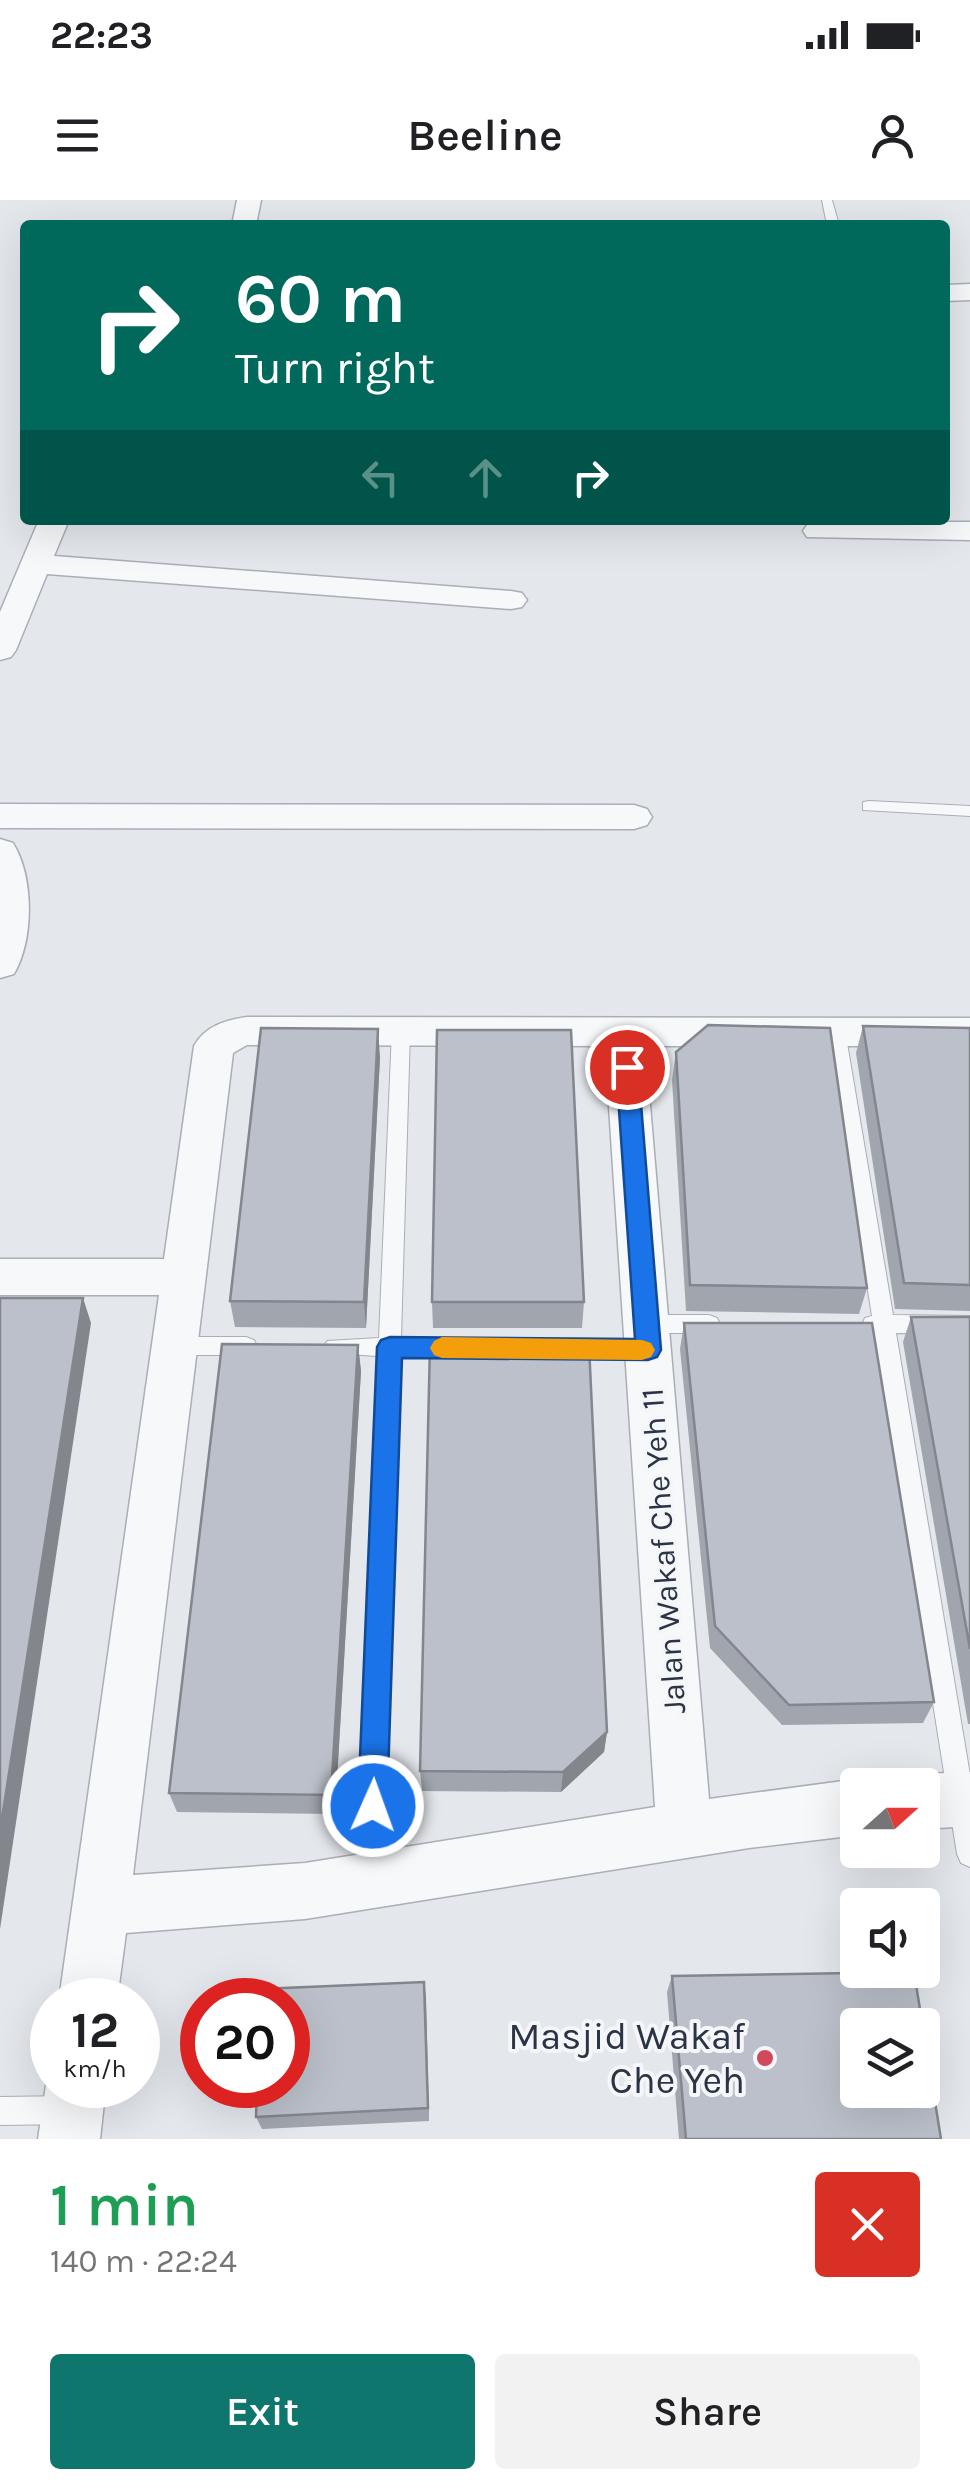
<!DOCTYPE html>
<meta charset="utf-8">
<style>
body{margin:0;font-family:Karla,sans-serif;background:#f2f2f2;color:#202124;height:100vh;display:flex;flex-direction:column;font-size:38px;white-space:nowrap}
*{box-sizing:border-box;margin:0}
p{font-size:32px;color:#757577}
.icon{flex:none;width:55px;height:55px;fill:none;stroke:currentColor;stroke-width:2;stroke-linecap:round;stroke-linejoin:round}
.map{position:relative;height:1939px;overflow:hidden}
.sheet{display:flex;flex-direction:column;background:#fff;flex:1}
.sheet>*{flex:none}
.banner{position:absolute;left:20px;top:20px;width:930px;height:305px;border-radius:10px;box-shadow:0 10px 40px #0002;background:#00695c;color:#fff;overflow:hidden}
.needle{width:65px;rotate:69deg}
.fabs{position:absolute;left:840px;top:1568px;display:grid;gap:20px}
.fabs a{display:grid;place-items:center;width:100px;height:100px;border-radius:10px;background:#fff;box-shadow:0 10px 40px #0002;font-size:50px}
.speed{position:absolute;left:30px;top:1778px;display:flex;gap:20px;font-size:50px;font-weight:700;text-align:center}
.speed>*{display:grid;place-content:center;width:130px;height:130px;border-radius:50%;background:#fff;box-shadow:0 10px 40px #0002;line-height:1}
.speed small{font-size:25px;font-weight:400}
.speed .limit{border:15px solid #d22;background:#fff;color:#111}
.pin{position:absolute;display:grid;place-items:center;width:85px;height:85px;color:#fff;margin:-42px;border:5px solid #fff;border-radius:50%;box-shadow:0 2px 10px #0007}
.me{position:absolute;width:110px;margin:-55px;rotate:2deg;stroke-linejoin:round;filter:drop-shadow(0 0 8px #0008)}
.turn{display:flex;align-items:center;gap:35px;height:210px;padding:0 50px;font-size:45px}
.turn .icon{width:130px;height:130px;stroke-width:2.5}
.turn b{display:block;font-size:70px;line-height:85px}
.lanes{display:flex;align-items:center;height:95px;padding:0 50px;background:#0003;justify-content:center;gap:50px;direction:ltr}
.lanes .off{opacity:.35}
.round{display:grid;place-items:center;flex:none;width:105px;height:105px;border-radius:10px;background:#f2f2f2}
.summary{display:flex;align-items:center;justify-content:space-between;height:170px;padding:0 50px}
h1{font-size:60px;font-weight:600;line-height:75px;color:#1e9e55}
.cta{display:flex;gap:20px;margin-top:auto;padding:20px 50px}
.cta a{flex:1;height:115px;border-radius:10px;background:#0f766e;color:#fff;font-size:40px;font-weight:600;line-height:115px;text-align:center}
.cta a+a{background:#f2f2f2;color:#202124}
.status{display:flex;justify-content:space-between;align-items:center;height:70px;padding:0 50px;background:#fff;direction:ltr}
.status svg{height:28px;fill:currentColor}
header{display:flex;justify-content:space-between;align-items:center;height:130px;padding:0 50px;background:#fff;font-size:45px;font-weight:600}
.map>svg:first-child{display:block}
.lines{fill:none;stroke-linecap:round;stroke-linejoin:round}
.lane-casing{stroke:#a9aeb7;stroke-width:2}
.street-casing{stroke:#a9aeb7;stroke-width:3}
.lane{fill:#f7f8fa;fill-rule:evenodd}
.street{fill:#f7f8fa;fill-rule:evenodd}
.wall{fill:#a1a5ae}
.shaded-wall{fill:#83868d}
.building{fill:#bbc0ca;stroke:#83868d;stroke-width:2.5;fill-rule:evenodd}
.route{fill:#1a73e8;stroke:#114b97;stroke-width:2.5}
.slow{fill:#f59e0b}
.poi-dot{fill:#d1495b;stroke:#f4f6f9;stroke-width:4}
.labels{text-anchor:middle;stroke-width:8;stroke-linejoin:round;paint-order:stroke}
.street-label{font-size:32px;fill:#2b3445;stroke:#f4f6f9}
.near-poi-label{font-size:38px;fill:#2b3445;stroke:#f4f6f9;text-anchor:end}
</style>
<div class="status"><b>22:23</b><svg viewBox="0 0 49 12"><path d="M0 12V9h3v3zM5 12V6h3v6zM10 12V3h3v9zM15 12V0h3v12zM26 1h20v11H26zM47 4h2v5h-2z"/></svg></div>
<header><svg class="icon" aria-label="menu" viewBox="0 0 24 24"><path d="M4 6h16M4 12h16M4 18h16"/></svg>Beeline<svg class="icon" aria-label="person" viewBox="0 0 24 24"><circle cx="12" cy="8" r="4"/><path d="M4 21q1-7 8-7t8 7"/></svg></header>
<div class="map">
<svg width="970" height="1939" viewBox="0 0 970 1939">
<rect width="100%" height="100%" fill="#e4e7ec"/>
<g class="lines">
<g class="lane-casing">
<path id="lane" d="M822,0H832L839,25H827Z
M869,601L970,606V616L863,610V602Z
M401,824L410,831L401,1138L456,1139L464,1142L467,1148L464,1154L456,1157H400L383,1678L379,1687L370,1691L361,1687L357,1678L378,1156L327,1153L324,1147L327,1141L379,1138L392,831Z
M836,824L845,831L893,1115L970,1116V1134L896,1133L970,1575V1667L961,1663L957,1654L874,1133L865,1130L862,1124L865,1118L872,1116L827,831Z
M646,1115H709L717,1118L720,1124L717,1130L709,1133H646L638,1130L635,1124L638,1118Z
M173,1137H246L254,1140L257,1146L254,1152L246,1155H173L165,1152L162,1146L165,1140Z
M565,1140L648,1141L656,1144L659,1150L656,1156L648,1159L565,1158L557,1155L554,1149L557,1143Z
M70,1896L80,1900L84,1910L80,1920L70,1924L0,1925V1897Z"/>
</g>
<g class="street-casing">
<path id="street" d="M237,0H261L256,25H232Z
M970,84V100L945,101V85Z
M39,320H69L54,356L511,391L522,393L527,400L522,407L511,409L47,374L16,450L11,457L0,460V412Z
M818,322H970V340L807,337L803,331L807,325Z
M0,604L634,605L647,609L652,617L647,625L634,629L0,628Z
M0,639L13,643C34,677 34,739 14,774L0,778Z
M247,817L970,818V846H645L709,1599L858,1579L871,1585H858V1635L749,1648L305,1719L126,1733L117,1800H59L159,1095H0V1059H164L194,846C205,826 226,820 247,817ZM247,845L605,846L655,1607L305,1663L133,1675L233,853Z
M970,1572V1626L922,1629V1585L903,1583L922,1574Z
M52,1869V1885H106L100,1939H38L46,1885Z"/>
</g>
<use href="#lane" class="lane"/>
<use href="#street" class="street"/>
</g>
<path class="wall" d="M863,826L970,828V1111L895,1109L856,853Z
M676,852L867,1088L859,1114L686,1111L672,880Z
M380,857L366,1128L235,1127L230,1101Z
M432,1102H584L582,1128H433Z
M911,1117H970V1524H968L903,1142Z
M684,1123L934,1502L923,1523L782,1525L710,1448L680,1149Z
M358,1145L361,1171L335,1614L177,1612L169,1593Z
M607,1532L604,1552L561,1592L422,1591L420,1571Z
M672,1776L941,1939H679L667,1792Z
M424,1782L429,1921L262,1929L256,1917Z"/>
<path class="shaded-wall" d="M378,829L380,857L366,1128L364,1102Z
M83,1098L91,1123L0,1729V1631Z
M358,1145L361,1171L335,1614L331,1595Z
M607,1532L604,1552L561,1592L563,1572Z
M424,1782L426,1797L429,1921L428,1908Z"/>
<path class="building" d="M708,825L830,828L867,1088L690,1085L676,852Z
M863,826L970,828V1085L904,1083Z
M261,828L378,829L364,1102L230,1101Z
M437,830H571L584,1102H432Z
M0,1098H83L0,1631Z
M911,1117H970V1449Z
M684,1123H872L934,1502L789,1505L715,1426Z
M222,1144L358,1145L331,1595L169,1593Z
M430,1145H589L607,1532L563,1572L420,1571Z
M914,1772L941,1939H686L672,1776ZM858,1825H922V1890H858Z
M424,1782L428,1908L256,1917L257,1885H288V1800H260V1789Z"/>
<path class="route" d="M627,859L638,867L661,1150L657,1157L648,1160L402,1158L387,1606L383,1616L373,1620L362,1616L358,1606L377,1147L381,1140L390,1137L635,1139L616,867Z"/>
<path class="slow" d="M442,1137L642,1140L651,1143L655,1150L651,1157L642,1160L442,1158L434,1155L430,1148L434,1141Z"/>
<circle class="poi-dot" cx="765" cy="1858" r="10"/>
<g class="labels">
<g class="street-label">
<text transform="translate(663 1351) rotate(-94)" y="11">Jalan Wakaf Che Yeh 11</text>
</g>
<g class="near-poi-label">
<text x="745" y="1849">Masjid Wakaf<tspan x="745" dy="44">Che Yeh</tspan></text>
</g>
</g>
</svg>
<div class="fabs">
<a><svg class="needle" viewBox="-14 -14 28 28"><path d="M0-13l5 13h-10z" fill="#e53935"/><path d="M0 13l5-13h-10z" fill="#757577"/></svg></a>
<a><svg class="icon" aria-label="sound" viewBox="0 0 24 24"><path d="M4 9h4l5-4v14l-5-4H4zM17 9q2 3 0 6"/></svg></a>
<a><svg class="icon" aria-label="layers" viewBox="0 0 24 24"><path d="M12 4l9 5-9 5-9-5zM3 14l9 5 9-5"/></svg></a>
</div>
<div class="speed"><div>12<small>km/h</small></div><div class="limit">20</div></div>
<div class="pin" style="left:627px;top:867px;background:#d93025"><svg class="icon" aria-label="arrive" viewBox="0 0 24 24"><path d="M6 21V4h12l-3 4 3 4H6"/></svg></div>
<svg class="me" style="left:373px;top:1606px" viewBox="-20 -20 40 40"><circle r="17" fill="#1a73e8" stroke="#fff" stroke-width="3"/><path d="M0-11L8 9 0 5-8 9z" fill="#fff"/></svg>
<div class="banner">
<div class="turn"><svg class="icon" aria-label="right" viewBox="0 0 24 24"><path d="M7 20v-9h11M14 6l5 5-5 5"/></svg><div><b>60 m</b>Turn right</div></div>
<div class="lanes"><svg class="icon off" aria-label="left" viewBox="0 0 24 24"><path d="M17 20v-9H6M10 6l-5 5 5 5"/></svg><svg class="icon off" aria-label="ahead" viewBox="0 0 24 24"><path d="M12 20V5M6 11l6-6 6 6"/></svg><svg class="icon" aria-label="right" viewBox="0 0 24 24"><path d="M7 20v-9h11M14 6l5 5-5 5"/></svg></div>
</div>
</div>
<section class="sheet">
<div class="summary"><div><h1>1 min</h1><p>140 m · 22:24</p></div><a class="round" style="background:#d93025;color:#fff"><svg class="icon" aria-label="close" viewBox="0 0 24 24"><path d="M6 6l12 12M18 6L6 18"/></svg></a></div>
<div class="cta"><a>Exit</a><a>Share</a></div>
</section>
